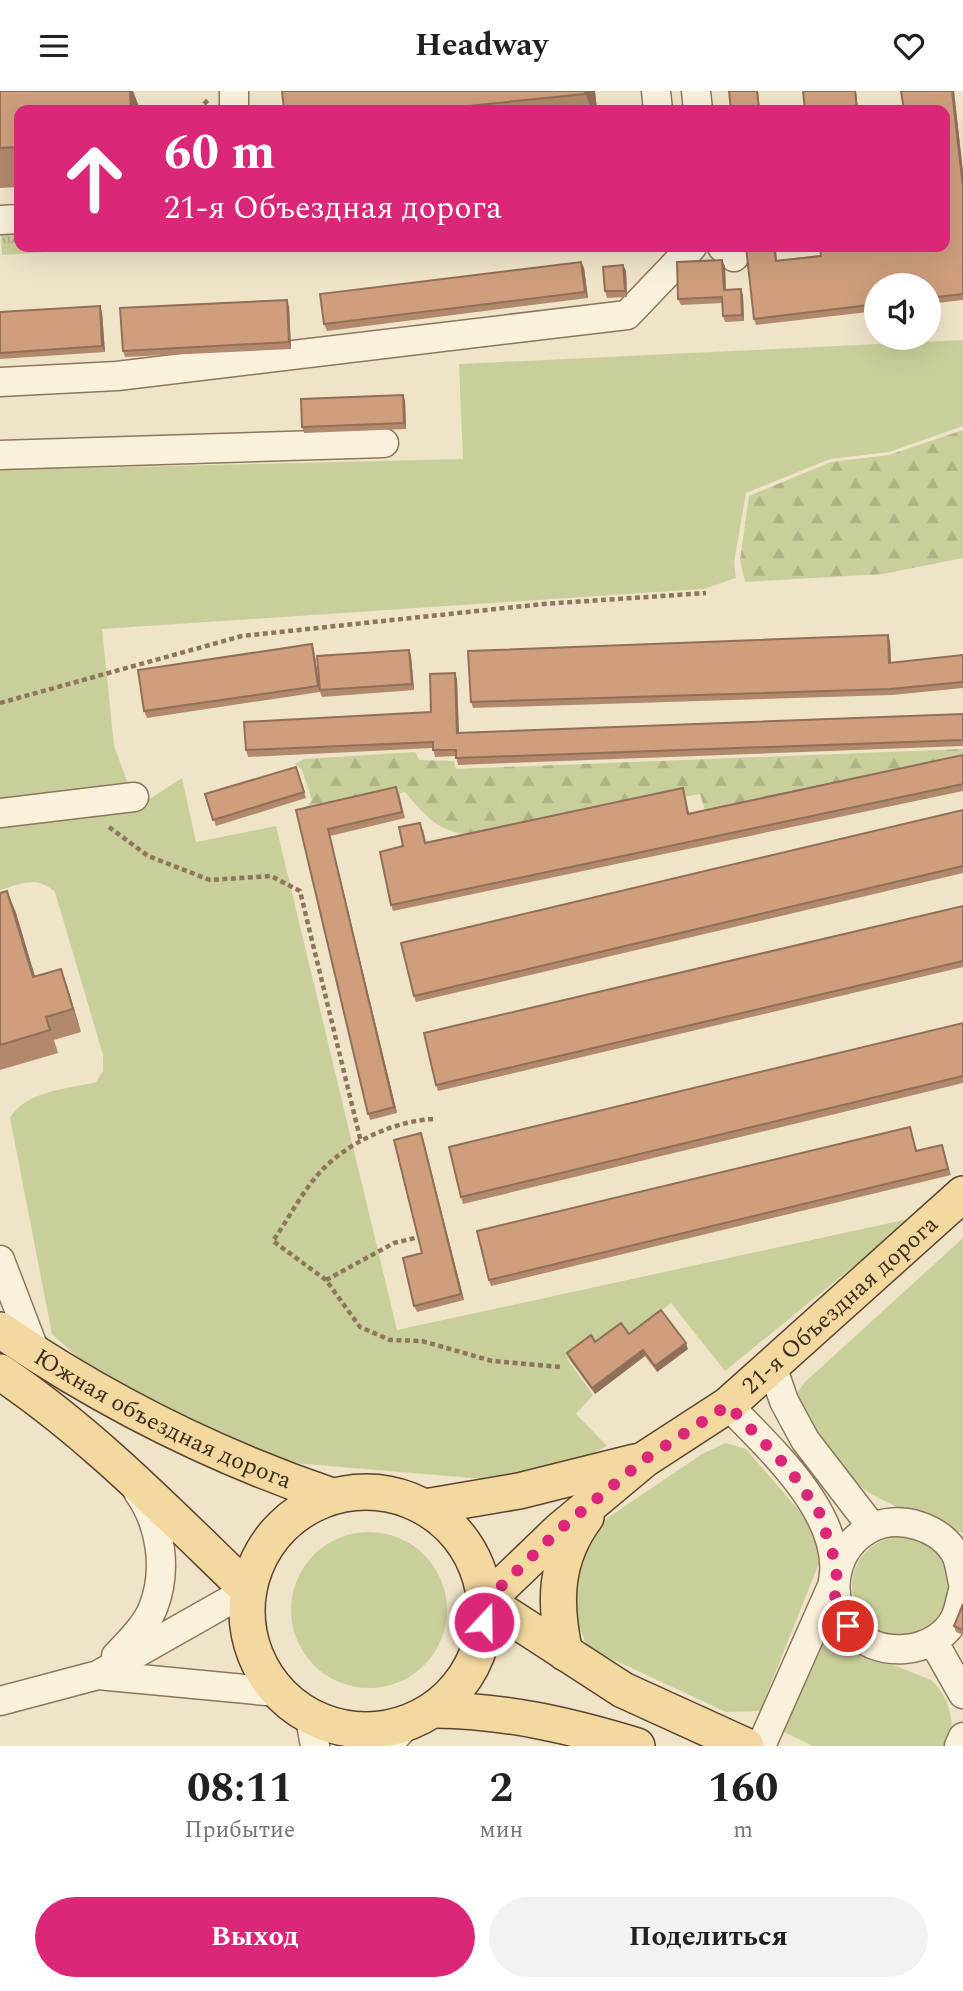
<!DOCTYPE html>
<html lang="ru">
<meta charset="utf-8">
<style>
body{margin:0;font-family:Spectral,serif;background:#f2f2f2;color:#202124;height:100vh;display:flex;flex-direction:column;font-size:26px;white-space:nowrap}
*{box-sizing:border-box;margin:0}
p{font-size:23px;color:#757577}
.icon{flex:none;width:38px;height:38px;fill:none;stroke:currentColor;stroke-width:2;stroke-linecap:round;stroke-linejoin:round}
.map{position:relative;height:1655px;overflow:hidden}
.details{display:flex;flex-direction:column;background:#fff;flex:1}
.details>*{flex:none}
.guide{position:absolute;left:14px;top:14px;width:936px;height:147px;border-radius:14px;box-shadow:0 7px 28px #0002;background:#db2777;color:#fff;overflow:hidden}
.fabs{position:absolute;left:864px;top:182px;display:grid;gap:14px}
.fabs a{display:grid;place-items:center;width:77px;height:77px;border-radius:50%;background:#fff;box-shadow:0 7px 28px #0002;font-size:35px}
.pin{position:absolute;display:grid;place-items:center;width:60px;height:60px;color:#fff;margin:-30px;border:4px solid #fff;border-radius:50%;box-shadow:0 2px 7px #0007}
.me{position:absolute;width:77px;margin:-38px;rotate:21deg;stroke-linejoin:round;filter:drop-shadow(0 0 5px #0008)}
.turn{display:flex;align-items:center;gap:24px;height:147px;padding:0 35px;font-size:32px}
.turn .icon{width:91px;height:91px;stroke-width:2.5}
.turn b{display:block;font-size:49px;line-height:60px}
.eta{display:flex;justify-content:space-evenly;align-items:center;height:119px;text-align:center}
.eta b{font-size:42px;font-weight:700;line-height:49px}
.primary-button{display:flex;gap:14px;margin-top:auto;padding:14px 35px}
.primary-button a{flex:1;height:80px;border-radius:42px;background:#db2777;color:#fff;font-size:28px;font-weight:700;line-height:80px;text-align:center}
.primary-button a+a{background:#f2f2f2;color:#202124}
header{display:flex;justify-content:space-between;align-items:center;height:91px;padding:0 35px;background:#fff;font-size:32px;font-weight:700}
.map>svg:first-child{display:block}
.grass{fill:#c9cf9b}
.forest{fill:url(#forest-firs)}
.park{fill:url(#park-tufts)}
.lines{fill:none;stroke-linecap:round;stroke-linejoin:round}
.minor-casing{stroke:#8d765c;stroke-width:31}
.major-casing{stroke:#5b4430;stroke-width:38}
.path{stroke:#8d765c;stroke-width:4.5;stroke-dasharray:5 3.5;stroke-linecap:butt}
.minor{stroke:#faf1dc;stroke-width:28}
.major{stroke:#f3d9a0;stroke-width:35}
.wall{fill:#b2896c}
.shaded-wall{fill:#916f58}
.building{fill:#cf9f7d;stroke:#916f58;stroke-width:2}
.route{stroke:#db2777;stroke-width:12;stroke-dasharray:0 21.6}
.labels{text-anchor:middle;stroke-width:5;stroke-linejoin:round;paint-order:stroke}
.street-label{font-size:24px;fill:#3d2e20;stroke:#f7eed8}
</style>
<header><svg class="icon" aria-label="menu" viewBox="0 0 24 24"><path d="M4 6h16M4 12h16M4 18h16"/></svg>Headway<svg class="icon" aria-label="heart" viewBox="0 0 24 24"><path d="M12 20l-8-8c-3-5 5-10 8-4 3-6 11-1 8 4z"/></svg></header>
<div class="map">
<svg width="963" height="1655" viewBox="0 0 963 1655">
<defs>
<pattern id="forest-firs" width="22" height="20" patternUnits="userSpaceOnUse" patternTransform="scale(1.75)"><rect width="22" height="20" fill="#c9cf9b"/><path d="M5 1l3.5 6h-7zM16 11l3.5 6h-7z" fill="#aeb285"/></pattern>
<pattern id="park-tufts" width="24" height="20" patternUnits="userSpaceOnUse" patternTransform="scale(1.75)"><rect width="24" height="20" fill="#c9cf9b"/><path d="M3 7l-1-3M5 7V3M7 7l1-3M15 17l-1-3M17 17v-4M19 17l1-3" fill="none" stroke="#aeb285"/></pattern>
</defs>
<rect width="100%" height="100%" fill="#f0e4c8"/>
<path class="grass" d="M963,249V335L889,361L830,368L746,402L734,471L736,487L703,498L102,538L114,655L129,695L0,710V379L463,368L459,273Z
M182,687L196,751L276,735L397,1239L913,1127L725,1280L671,1212L631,1244L624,1235L598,1253L593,1248L567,1268L593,1304L576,1323L607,1355L574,1372L527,1384L484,1388L282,1371L191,1329L87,1275L52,1243L10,1027C25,1000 68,998 96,991L103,980V964L55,801C37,784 20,793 0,799V732L137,716Z
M963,1147V1442C880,1411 828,1395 796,1304L804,1292Z
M725,1352L746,1358L801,1422L815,1444L819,1472L760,1620L726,1621L588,1557L566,1505L573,1465L603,1430L702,1363Z
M291 1519a78 78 0 1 1 156 0a78 78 0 1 1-156 0Z
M852 1495a49 49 0 1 1 98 0a49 49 0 1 1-98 0Z
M829,1528L853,1558L931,1589C949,1604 957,1634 948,1655H813L780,1639Z"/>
<path class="forest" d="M963,339V467L883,483L745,491L740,469L749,405L831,371L889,364Z
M963,658V667L705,719L700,703L476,744C440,743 427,727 405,701L315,722L303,720L312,709L302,679L295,673L304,668L415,661L419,669L454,670L456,678Z"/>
<path class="park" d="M19,140V156L103,157L2,164L1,141Z"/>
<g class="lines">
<g class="minor-casing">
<path id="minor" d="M234,0V19
M656,0L658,19
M696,0L698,19
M0,129L19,128
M722,156L734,166
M0,291L117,285L627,224L692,156
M0,364L384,352
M0,722L134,706
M0,1169L36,1263
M772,1275L784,1310L805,1349L872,1436
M728,1314C770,1358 849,1428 832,1495L761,1655
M963,1492C961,1484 960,1474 957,1466C943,1436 898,1422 869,1438C835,1457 825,1502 848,1534C873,1570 938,1565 956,1525C959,1517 961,1507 963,1499
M933,1550L963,1603
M116,1565C129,1551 146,1535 153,1517C168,1479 161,1433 138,1401
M98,1584L277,1601
M0,1610L98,1584L248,1499
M310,1627L315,1655
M387,1655L406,1634
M959,1655L963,1646"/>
</g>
<g class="major-casing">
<g id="major">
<path id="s1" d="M0,1239C103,1309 214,1365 332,1405"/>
<path d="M0,1281C92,1343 168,1422 248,1499"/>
<circle cx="366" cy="1520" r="119"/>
<path d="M425,1416L519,1400L635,1371"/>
<path d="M565,1562C554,1513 554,1469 586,1426"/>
<path d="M435,1619C507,1620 568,1634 637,1655"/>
<path id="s2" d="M746,1655L623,1599L486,1510L560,1439L645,1368L728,1314L963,1103"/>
</g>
</g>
<path class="path" d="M198,19L209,8
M0,612L242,545L543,513L706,502
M109,736L148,765L210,789L271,785L300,800L361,1051
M433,1028C395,1030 351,1050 324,1077C304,1097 289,1127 273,1150L326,1189L360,1236L390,1249L422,1250L492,1270L561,1276
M326,1189L394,1152L415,1147"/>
<use href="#minor" class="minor"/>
<use href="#major" class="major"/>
</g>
<path class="wall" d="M0,0H133L140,19H19V96L0,97Z
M595,0L597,19H284Z
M901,0H954L963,82V209L929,213V194H877V220L756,234L754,228L746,156H776L777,169L874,158L945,156Z
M581,171L584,177L588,207L327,240L324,233Z
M623,174L626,180L627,206L607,207L605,200Z
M725,175L726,199L741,198L743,205L744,230L725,231L723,225V212L681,214L678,208Z
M289,215L291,258L125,266L123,260Z
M0,221H102L105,261L0,268Z
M403,304L405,310L406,338L304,342L302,336Z
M890,550L891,572L963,564V597L892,604L473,617L471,611Z
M314,559L319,592L409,559L411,565L414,599L322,606L320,601L147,627L144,620Z
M457,588L459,642L963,623V655L458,674L456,665L435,666L433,657L248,666L246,659L431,621Z
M963,664V700L393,820L391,814L403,755L423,738L426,751L683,697L689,722Z
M296,676L306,707L216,735L205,703Z
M399,702L405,727L330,745L397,1022L370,1029L296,719Z
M963,719V782L416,911L414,905Z
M7,800L16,822L35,886L61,878L69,901L81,941L54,949L58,962L0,979V802Z
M963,815V876L438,1000L436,994Z
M963,932V992L463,1113L461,1106Z
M910,1036L917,1060L942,1054L951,1084L491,1195L489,1189Z
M421,1042L464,1209L417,1221L414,1215L422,1162Z
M629,1243L688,1258L657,1281L645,1265L595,1303L569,1268L567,1262L595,1251Z
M963,1513V1544L956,1541L954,1535Z"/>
<path class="shaded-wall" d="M130,0H133L140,19H131Z
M585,0H595L597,19H591Z
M757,0H758L760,19H759Z
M855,0H856L858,19H857Z
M952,0H954L963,82V96Z
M722,169L725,175L726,205L724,199Z
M581,171L584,177L588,207L585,201Z
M623,174L626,180L627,206L625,200Z
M741,198L743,205L744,230L742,224Z
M287,209L289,215L291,258L289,251Z
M100,215L102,221L105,261L102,255Z
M403,304L405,310L406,338L404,332Z
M888,544L890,550L891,578L889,572Z
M312,553L314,559L320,601L318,595Z
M409,559L411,565L414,599L412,593Z
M455,582L457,588L459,648L457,642Z
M328,738L330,745L397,1022L394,1016Z
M7,800L16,822L42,909L33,886Z
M61,878L69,901L81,941L73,918Z
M421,1042L423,1048L464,1209L461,1203Z
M686,1252L688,1258L657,1281L655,1275Z
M643,1259L645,1265L595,1303L592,1297Z"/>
<path class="building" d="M0,0H130L131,19H19V56L0,57Z
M282,0H585V3L428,19H284Z
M729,0H757L759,19H731Z
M803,0H855L857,19H805Z
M901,0H952L963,96V203L929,207V194H877V213L754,228L746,156H774L776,170L821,165L820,156H872V158L897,156H945V19H904Z
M722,169L724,199L741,198L742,224L723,225L722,206L678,208L677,171Z
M581,171L585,201L324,233L320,203Z
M623,174L625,200H605L603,176Z
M287,209L289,251L123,260L120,217Z
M100,215L102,255L0,262V221Z
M403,304L404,332L302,336L301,308Z
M888,544L889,572L963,564V591L890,598L471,611L468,560Z
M312,553L318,595L144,620L138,579Z
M409,559L412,593L320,599L317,565Z
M455,582L457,642L963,623V649L456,667V659H433V651L246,659L244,631L431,621L430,583Z
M963,664V693L391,814L380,761L403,755L399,736L420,732L425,752L683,697L688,723Z
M296,676L304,701L213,729L205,703Z
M396,696L402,721L328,738L394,1016L368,1023L296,719Z
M963,719V775L414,905L401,852Z
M7,800L33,886L61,878L73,918L46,926L50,939L0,954V802Z
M963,815V870L436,994L424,942Z
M963,932V985L461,1106L449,1056Z
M910,1036L916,1060L942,1054L948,1078L489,1189L477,1140Z
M421,1042L461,1203L414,1215L403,1167L422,1162L394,1049Z
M661,1219L686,1252L655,1275L643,1259L592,1297L567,1262L591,1244L595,1251L621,1232L629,1243Z
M963,1513V1539L954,1535Z"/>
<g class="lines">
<path class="route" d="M484,1531L486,1510L560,1438L645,1368L728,1314L790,1379L819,1421L837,1476L835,1507L848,1535"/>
</g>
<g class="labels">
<g class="street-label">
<text dy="8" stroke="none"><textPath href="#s2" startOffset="761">21-я Объездная дорога</textPath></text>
<text dy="8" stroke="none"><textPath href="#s1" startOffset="186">Южная объездная дорога</textPath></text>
</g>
</g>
</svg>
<div class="fabs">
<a><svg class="icon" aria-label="sound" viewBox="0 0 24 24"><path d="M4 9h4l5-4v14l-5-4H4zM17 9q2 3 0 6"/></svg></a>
</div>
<div class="pin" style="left:848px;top:1535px;background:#d93025"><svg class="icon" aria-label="arrive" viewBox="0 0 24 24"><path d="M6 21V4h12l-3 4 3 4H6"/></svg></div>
<svg class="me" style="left:484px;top:1531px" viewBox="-20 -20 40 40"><circle r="17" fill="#db2777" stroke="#fff" stroke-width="3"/><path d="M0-11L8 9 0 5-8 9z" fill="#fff"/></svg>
<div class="guide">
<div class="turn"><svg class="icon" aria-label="ahead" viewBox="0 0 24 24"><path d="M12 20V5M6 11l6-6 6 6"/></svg><div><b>60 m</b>21-я Объездная дорога</div></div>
</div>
</div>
<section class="details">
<div class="eta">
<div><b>08:11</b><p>Прибытие</p></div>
<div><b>2</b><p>мин</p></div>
<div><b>160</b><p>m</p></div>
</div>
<div class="primary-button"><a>Выход</a><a>Поделиться</a></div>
</section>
